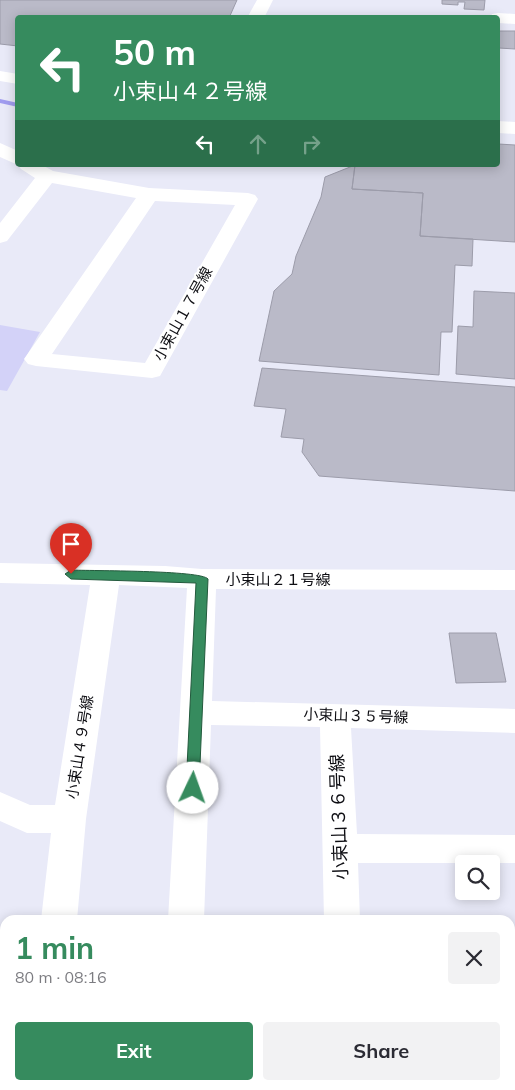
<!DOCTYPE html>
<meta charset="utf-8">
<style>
body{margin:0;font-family:Mulish,"Noto Sans JP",sans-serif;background:#f2f2f3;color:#2b2b33;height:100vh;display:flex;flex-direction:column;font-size:19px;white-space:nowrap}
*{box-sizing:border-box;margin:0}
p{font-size:16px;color:#7c7c81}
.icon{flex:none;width:28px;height:28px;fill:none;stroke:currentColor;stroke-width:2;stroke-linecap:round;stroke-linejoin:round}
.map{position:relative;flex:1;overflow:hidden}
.details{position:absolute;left:0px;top:915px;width:515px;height:175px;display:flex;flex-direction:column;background:#fff;border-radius:15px 15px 0 0;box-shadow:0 2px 12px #0003}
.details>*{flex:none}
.top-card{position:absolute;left:15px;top:15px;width:485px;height:152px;border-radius:5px;box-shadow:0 2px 12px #0003;background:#368b5e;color:#fff;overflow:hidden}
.tools{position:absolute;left:455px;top:855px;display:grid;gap:10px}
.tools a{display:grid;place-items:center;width:45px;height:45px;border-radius:5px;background:#fff;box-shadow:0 2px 12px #0003;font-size:25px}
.pin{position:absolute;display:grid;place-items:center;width:42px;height:42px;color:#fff;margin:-51px -21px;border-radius:50% 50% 50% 0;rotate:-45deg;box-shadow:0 0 5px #0007}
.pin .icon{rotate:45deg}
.me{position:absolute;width:55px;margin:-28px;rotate:3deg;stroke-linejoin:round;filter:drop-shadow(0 0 4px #0008)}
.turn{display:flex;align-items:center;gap:18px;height:105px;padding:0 15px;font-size:22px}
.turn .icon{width:65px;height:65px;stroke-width:2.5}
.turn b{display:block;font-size:35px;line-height:42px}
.lanes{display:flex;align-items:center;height:48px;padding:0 15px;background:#0003;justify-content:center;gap:25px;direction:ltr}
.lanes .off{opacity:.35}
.round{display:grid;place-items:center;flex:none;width:52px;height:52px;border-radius:5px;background:#f2f2f3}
.overview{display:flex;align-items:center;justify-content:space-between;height:85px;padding:0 15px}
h1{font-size:30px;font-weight:700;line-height:38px;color:#368b5e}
.button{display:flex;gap:10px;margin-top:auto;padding:10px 15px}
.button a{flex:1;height:58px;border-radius:5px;background:#368b5e;color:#fff;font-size:20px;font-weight:700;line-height:58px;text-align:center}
.button a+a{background:#f2f2f3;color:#2b2b33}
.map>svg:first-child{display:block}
.green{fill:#d3d2f8}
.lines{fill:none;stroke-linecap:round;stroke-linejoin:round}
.stream{fill:#a09cef;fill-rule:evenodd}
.building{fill:#babac8;stroke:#9c9caa}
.minor{fill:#fff;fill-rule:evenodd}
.major{fill:#fff;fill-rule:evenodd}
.route{fill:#368b5e;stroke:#235a3d}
.labels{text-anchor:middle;stroke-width:4;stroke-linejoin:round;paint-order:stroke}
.street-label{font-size:15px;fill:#0e0e13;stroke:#fff}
.near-street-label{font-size:18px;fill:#0e0e13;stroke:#fff}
</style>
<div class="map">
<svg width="515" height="1090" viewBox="0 0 515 1090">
<rect width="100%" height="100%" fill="#e9eaf8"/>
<path class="green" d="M0,325L40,332L7,391L0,390Z"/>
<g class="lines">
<path class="stream" d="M0,99L18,103V107L0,103Z"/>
</g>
<path class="building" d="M0,0H237L229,18H18V46L0,44Z
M442,0H485L484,10L464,9L465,2H458V5L442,4Z
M499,31H515V49L499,48Z
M498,144L515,145V242L420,236L423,193L352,189L355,165H498Z
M355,165L352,189L423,193L420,236L473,239L472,266L455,265L452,332H441L439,375L259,361L274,291L292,274L296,256L321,197L325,177Z
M474,291L515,293V379L456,374L458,326L473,327Z
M262,368L515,387V491L319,476L302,452L304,439L281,437L286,409L254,406Z
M449,633H496L506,682L456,683Z"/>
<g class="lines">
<path class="minor" d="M498,13L515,14V24L498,23V18H490L492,14Z
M498,121L515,122V134L498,133Z
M0,143L18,151V165L0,157Z
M18,165H42L53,171L149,188L248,193L255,195L258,199L160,376L152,378L36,366L28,364L24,359L136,198L52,183L7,241L0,243V223L35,178L21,169ZM155,201L235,205L145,363L52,354Z
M0,563L165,566L202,569L515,570V590L216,589L212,701L515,709V733L351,728L357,834L515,835V863H358L360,920H324L320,727L211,725L204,920H168L187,588L119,585L86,819L77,920H41L51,833H27L0,821V792L30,805H55L90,585L0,583Z
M0,979H5V1013H0Z
M510,993H515V1027H510Z
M15,1085H53L52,1090H14Z
M158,1085H196V1090H158Z"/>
<path class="major" d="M257,0H273L264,18H247Z
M0,71L18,74V84L0,81Z"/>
</g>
<path class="route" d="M71,570C89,571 201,570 208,579L199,788L198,792L193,794L188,792L186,788L196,583L71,579L65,574Z"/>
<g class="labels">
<g class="street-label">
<text transform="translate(183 314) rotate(-61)" y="5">小束山１７号線</text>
<text x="278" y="585">小束山２１号線</text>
<text transform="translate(356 716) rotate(2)" y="5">小束山３５号線</text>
<text transform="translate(80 747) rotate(-81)" y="5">小束山４９号線</text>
</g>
<g class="near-street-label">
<text transform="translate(339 817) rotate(-92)" y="6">小束山３６号線</text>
</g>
</g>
</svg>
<div class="tools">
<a><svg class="icon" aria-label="search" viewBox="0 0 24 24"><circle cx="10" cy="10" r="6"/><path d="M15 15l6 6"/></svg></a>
</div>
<div class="pin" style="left:71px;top:574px;background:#d93025"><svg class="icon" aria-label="arrive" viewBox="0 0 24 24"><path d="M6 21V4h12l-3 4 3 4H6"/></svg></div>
<svg class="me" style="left:193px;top:788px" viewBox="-20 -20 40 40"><circle r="19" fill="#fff"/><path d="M0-13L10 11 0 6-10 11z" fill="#368b5e"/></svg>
<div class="top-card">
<div class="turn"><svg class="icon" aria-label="left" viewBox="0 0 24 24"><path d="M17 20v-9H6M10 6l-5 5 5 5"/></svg><div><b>50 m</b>小束山４２号線</div></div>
<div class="lanes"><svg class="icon" aria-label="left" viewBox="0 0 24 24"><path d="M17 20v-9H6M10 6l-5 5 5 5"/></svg><svg class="icon off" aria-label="ahead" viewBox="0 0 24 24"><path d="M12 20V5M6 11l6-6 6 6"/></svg><svg class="icon off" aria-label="right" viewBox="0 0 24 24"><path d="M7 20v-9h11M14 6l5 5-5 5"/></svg></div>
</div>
<section class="details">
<div class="overview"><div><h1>1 min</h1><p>80 m · 08:16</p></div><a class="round"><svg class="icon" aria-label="close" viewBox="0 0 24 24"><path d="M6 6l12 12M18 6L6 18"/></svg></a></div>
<div class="button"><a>Exit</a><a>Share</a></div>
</section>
</div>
